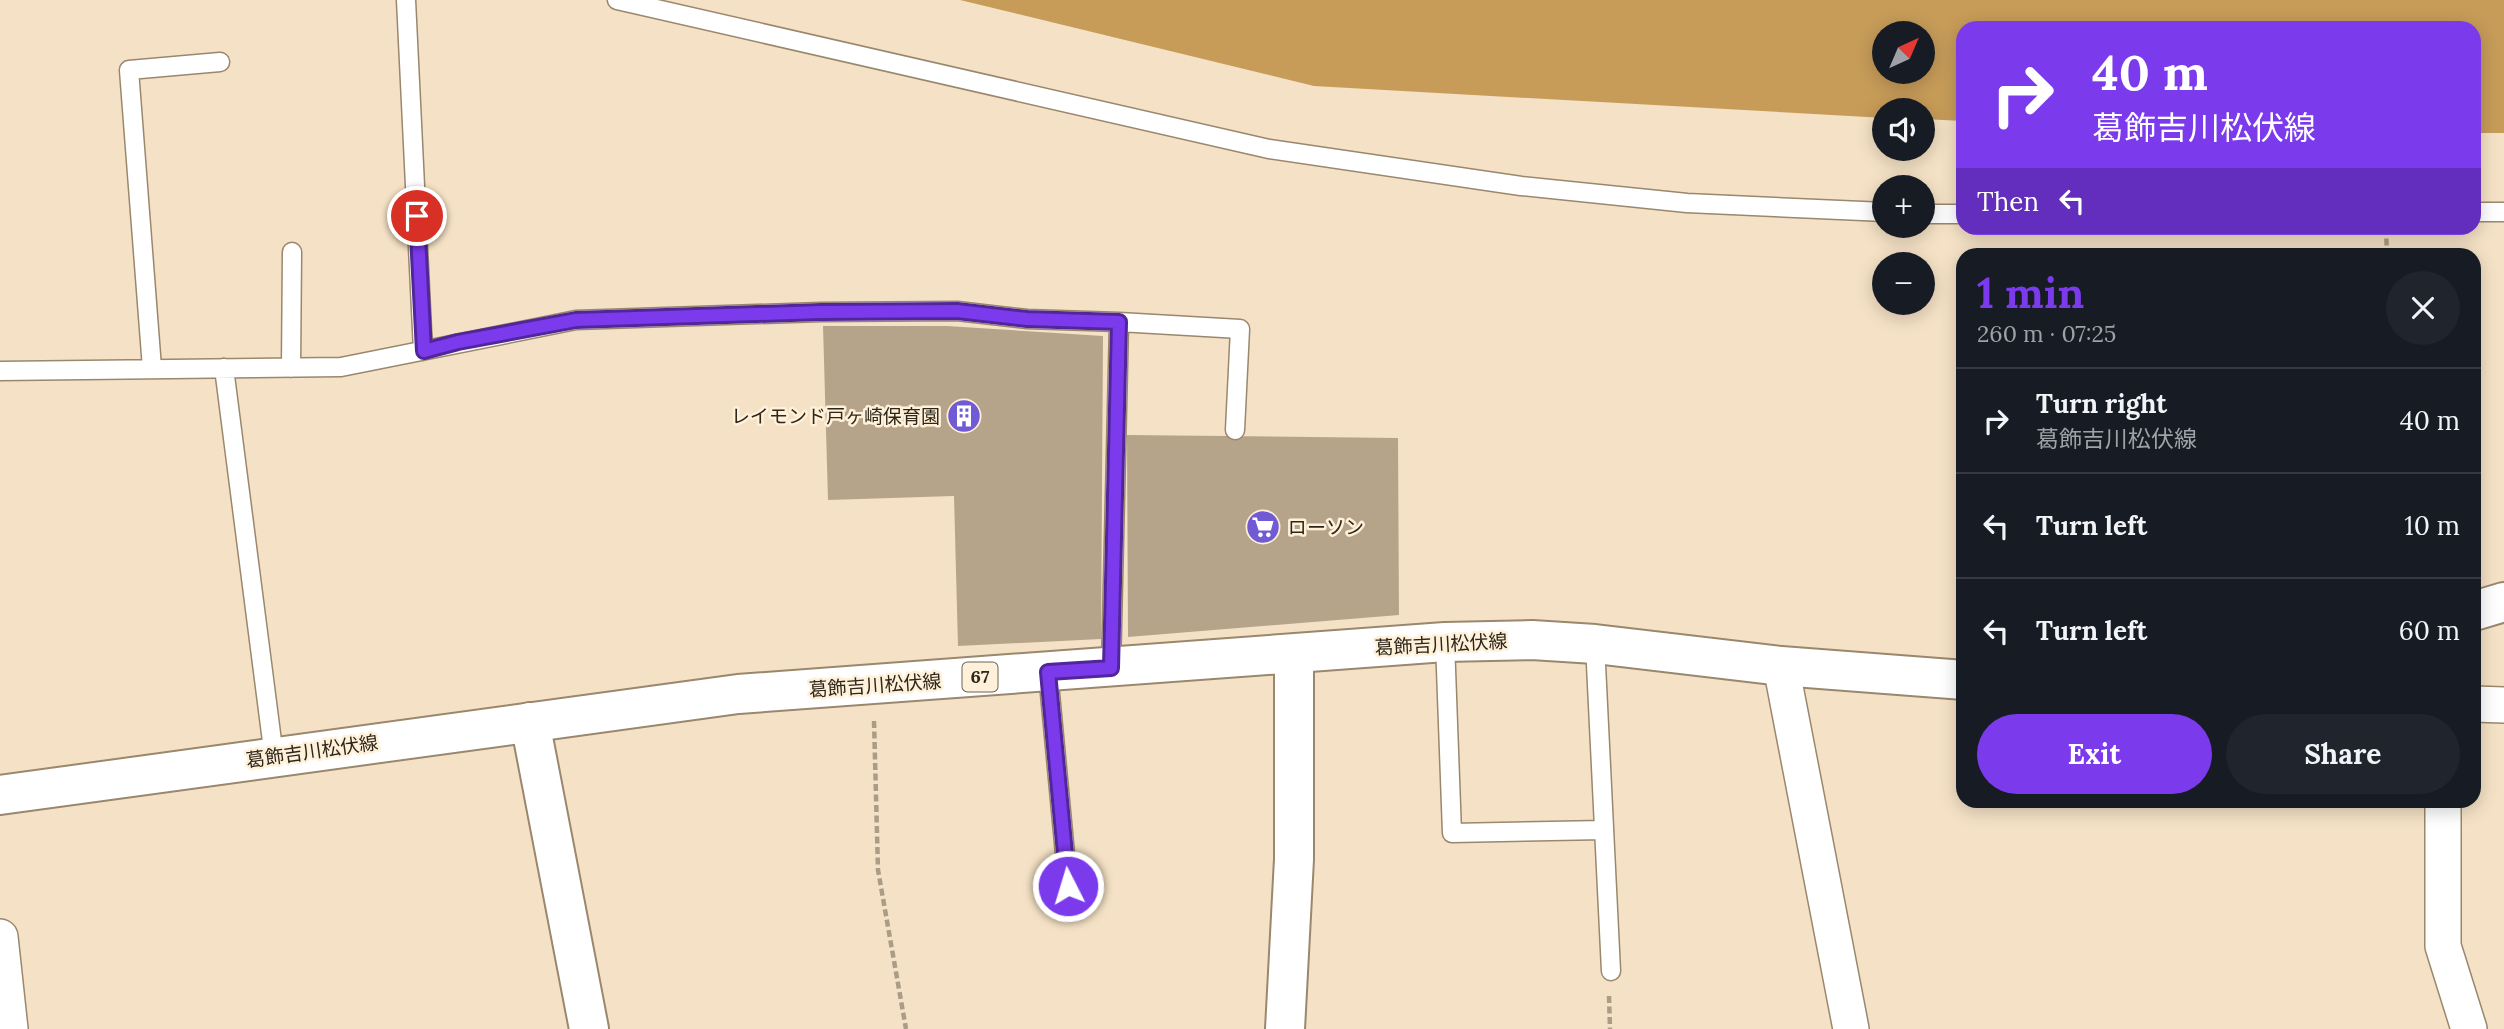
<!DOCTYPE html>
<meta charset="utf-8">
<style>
body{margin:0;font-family:Lora,"Noto Sans JP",serif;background:#20242c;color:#f1f3f6;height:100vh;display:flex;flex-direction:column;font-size:26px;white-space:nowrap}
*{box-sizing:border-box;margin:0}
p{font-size:23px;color:#9ea1a6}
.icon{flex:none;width:38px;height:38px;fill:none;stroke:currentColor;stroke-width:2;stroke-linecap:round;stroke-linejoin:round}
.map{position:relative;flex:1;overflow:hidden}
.details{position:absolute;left:1956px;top:248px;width:525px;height:560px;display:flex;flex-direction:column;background:#171b24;border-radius:21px;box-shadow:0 4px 18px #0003}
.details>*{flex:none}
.banner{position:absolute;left:1956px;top:21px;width:525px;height:214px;border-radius:21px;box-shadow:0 4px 18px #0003;background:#7c3aed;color:#fff;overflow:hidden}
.needle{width:46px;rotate:44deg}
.fabs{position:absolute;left:1872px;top:21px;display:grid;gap:14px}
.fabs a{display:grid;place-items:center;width:63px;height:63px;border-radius:50%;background:#171b24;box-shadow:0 4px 18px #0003;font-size:35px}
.pin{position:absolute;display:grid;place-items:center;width:60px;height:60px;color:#fff;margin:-30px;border:4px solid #fff;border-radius:50%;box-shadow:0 2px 7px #0007}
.me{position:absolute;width:77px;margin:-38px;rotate:355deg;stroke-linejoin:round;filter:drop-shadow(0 0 5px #0008)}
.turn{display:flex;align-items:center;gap:24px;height:147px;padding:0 21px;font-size:32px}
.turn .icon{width:91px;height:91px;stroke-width:2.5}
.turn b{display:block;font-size:49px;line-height:60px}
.then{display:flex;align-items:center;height:66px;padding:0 21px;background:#0003;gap:14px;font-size:26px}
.round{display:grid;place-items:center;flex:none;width:74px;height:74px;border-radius:37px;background:#20242c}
.overview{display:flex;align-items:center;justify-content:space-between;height:119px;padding:0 21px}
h1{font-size:42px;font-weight:800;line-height:52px;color:#7c3aed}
.action{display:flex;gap:14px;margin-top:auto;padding:14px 21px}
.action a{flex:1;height:80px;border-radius:42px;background:#7c3aed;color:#fff;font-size:28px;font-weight:800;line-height:80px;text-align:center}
.action a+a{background:#20242c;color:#f1f3f6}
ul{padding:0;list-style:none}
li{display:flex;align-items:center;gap:21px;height:105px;padding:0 21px;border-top:2px solid #363941}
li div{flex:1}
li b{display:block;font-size:26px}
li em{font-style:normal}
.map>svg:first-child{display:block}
.water{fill:#c79c59;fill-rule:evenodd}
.building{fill:#b6a48a}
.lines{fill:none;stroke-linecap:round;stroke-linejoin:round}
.service-casing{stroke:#99876e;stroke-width:21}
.minor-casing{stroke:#99876e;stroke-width:38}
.tertiary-casing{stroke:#99876e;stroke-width:42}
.primary-casing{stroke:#99876e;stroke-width:42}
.path{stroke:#aa9c86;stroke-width:4.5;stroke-dasharray:7 3.5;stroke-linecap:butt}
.service{stroke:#fff;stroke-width:18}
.minor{stroke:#fff;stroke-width:35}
.tertiary{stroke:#fff;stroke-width:38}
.primary{stroke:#fff;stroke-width:38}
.route-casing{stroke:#51269a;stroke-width:18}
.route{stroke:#7c3aed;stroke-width:12}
.labels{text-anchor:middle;stroke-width:5;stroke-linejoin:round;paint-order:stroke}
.shield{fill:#fff0d9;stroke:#6c6354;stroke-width:2}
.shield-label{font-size:18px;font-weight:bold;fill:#2d261b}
.poi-label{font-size:19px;fill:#2d261b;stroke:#fff0d9;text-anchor:end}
.street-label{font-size:19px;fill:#2d261b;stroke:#fff0d9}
</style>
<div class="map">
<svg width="2504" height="1029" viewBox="0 0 2504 1029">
<rect width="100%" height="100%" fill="#f5e2c6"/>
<path class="water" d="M960,0H2504V133H2475L2474,28H1964L1963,121L1923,119V110H1885V118L1314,86ZM1885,33H1923V72H1885Z"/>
<path class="building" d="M823,326H947L1103,336L1101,639L958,646L954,496L828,500Z
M1127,435L1398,438L1399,615L1128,637Z"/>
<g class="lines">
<g class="service-casing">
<path id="service" d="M406,0L423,351
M617,0L1269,149L1521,186L1687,203L1885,212
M2474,212H2504
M1923,214H1964
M1119,322L1240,329L1235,430
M152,368L129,70L220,62
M224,368L274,757
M291,368L292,252
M0,371L341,367L576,320L821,312L957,311L1027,319L1119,322L1111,669
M1445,642L1452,833L1603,830
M1595,644L1611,971
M1048,672L1068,886"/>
</g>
<g class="minor-casing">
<path id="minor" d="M1781,666L1851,1029
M2474,704L2504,705
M2443,802V946L2469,1029
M0,937L10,1029"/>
</g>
<g class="tertiary-casing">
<path id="tertiary" d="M530,722L589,1029
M1285,1029L1294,859V654"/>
</g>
<g class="primary-casing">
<path id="primary" d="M2474,611L2504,602
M0,795L738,694L1445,642L1532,640L1595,644L1781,666L1964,680"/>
</g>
<path class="path" d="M2386,228L2387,256
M874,721L878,870L906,1029
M1609,996L1610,1029"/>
<use href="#service" class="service"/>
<use href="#minor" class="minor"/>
<use href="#tertiary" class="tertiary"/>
<use href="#primary" class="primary"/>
</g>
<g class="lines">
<g class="route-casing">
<path id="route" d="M417,216L424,351L458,342L576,320L821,312L957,311L1027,319L1119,322L1111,668L1048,672L1068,886"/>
</g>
<use href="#route" class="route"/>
</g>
<defs>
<g id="building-disc" transform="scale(1.75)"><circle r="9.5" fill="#715bd5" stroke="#fff0d9"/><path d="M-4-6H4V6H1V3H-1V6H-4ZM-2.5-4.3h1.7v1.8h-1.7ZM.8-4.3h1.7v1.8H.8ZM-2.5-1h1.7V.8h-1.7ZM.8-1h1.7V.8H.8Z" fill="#fff"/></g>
<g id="supermarket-disc" transform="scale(1.75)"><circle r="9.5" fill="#715bd5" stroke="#fff0d9"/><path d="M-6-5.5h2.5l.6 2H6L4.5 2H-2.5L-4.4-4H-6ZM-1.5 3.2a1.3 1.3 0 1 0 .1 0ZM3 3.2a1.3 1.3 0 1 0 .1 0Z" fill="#fff"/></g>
</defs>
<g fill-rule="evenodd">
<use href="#building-disc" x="964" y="416"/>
<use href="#supermarket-disc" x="1263" y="527"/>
</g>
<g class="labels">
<rect class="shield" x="962.5" y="662.5" width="35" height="29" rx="5"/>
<g class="shield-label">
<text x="980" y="683">67</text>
</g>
<g class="poi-label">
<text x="940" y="423">レイモンド戸ヶ崎保育園</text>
<text x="1288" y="534" text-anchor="start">ローソン</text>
</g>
<g class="street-label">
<text transform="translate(1441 644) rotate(-3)" y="7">葛飾吉川松伏線</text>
<text transform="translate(875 685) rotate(-4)" y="7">葛飾吉川松伏線</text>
<text transform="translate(312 751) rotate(-8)" y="7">葛飾吉川松伏線</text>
</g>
</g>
</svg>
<div class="fabs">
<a><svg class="needle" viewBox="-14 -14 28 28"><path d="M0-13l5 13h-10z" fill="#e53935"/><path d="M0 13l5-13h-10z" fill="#9ea1a6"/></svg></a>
<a><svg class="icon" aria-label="sound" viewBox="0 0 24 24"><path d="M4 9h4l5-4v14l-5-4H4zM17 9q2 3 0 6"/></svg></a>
<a>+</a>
<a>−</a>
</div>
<div class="pin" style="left:417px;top:216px;background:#d93025"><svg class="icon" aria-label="arrive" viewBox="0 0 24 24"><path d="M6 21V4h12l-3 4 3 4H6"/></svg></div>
<svg class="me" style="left:1068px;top:886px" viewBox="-20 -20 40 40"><circle r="17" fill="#7c3aed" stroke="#fff" stroke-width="3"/><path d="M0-11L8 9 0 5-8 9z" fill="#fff"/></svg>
<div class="banner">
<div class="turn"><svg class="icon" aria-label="right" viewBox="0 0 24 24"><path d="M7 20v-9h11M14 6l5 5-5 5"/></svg><div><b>40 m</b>葛飾吉川松伏線</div></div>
<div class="then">Then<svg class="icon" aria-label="left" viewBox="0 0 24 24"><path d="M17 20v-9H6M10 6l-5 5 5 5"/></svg></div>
</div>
<section class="details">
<div class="overview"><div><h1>1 min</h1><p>260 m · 07:25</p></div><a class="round"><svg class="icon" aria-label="close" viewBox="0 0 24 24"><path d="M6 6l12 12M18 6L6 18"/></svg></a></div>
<ul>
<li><svg class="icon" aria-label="right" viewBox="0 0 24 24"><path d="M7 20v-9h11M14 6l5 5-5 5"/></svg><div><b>Turn right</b><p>葛飾吉川松伏線</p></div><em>40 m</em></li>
<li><svg class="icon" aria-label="left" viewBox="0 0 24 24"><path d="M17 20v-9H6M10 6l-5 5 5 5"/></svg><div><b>Turn left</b></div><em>10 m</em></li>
<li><svg class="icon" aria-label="left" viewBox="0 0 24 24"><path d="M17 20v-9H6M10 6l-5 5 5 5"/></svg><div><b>Turn left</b></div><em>60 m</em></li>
</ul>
<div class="action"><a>Exit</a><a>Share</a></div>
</section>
</div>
